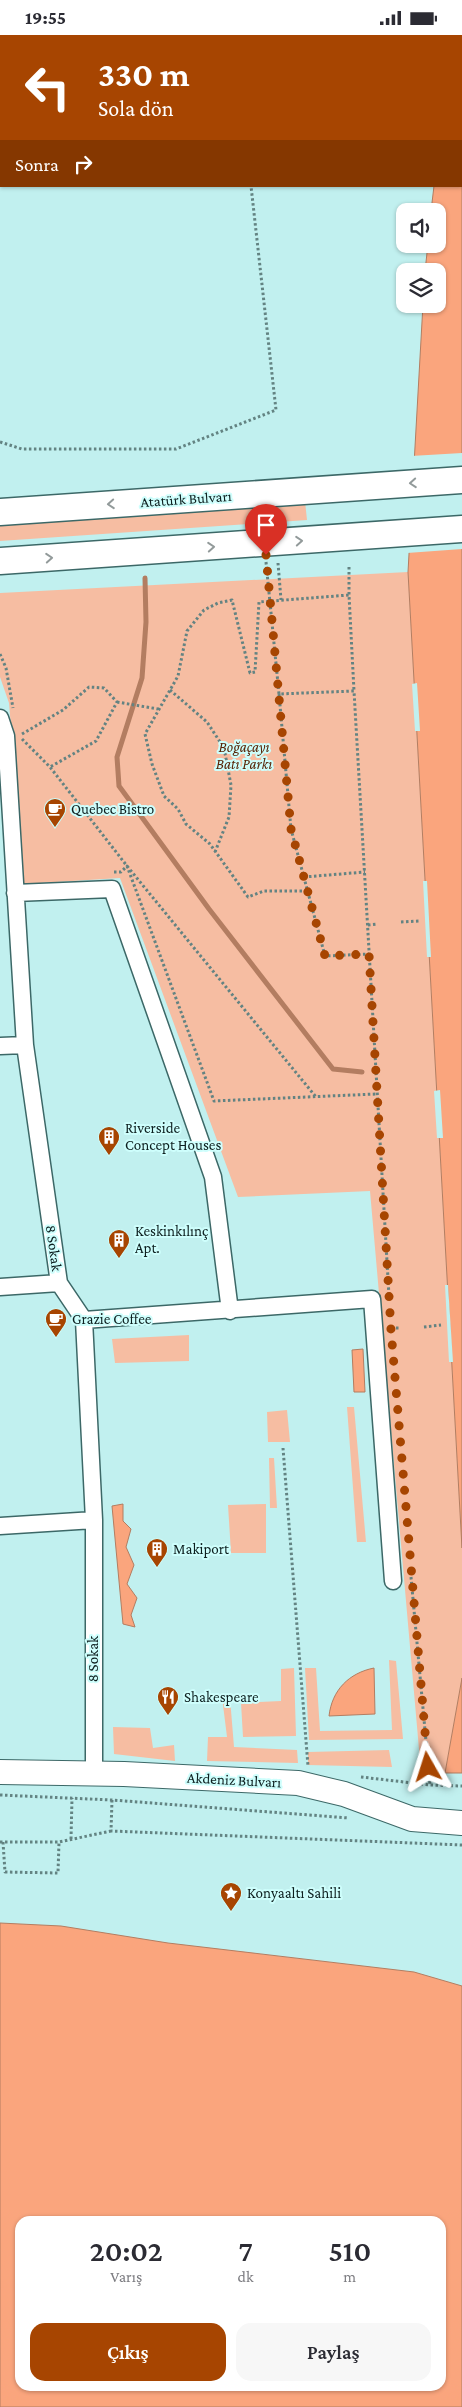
<!DOCTYPE html>
<html lang="tr">
<meta charset="utf-8">
<style>
body{margin:0;font-family:"Crimson Pro",serif;background:#f7f7f7;color:#2b2b33;height:100vh;display:flex;flex-direction:column;font-size:19px;white-space:nowrap}
*{box-sizing:border-box;margin:0}
p{font-size:16px;color:#7c7c81}
.icon{flex:none;width:28px;height:28px;fill:none;stroke:currentColor;stroke-width:2;stroke-linecap:round;stroke-linejoin:round}
.map{position:relative;flex:1;overflow:hidden}
.panel{position:absolute;left:15px;top:2181px;width:431px;height:175px;display:flex;flex-direction:column;background:#fff;border-radius:15px;box-shadow:0 1px 4px #0004}
.panel>*{flex:none}
.banner{position:absolute;left:0px;top:0px;width:462px;height:152px;box-shadow:0 1px 4px #0004;background:#a74501;color:#fff;overflow:hidden}
.tools{position:absolute;left:396px;top:168px;display:grid;gap:10px}
.tools a{display:grid;place-items:center;width:50px;height:50px;border-radius:10px;background:#fff;box-shadow:0 1px 4px #0004;font-size:25px}
.pin{position:absolute;display:grid;place-items:center;width:42px;height:42px;color:#fff;margin:-51px -21px;border-radius:50% 50% 50% 0;rotate:-45deg;box-shadow:0 0 5px #0007}
.pin .icon{rotate:45deg}
.me{position:absolute;width:55px;margin:-28px;rotate:354deg;stroke-linejoin:round;filter:drop-shadow(0 0 4px #0008)}
.turn{display:flex;align-items:center;gap:18px;height:105px;padding:0 15px;font-size:22px}
.turn .icon{width:65px;height:65px;stroke-width:2.5}
.turn b{display:block;font-size:35px;line-height:42px}
.then{display:flex;align-items:center;height:48px;padding:0 15px;background:#0003;gap:10px;font-size:19px}
.eta{display:flex;justify-content:space-evenly;align-items:center;height:85px;text-align:center}
.eta b{font-size:30px;font-weight:600;line-height:35px}
.action{display:flex;gap:10px;margin-top:auto;padding:10px 15px}
.action a{flex:1;height:58px;border-radius:15px;background:#a74501;color:#fff;font-size:20px;font-weight:600;line-height:58px;text-align:center}
.action a+a{background:#f7f7f7;color:#2b2b33}
.status{display:flex;justify-content:space-between;align-items:center;height:35px;padding:0 25px;background:#fff;direction:ltr}
.status svg{height:14px;fill:currentColor}
.map>svg:first-child{display:block}
.green{fill:#f6bda2}
.water{fill:#faa57d;stroke:#b37d61;fill-rule:evenodd}
.pier{fill:#c1f0ef}
.lines{fill:none;stroke-linecap:round;stroke-linejoin:round}
.stream{stroke:#b37d61;stroke-width:5}
.minor-casing{stroke:#3c6867;stroke-width:19}
.secondary-casing{stroke:#3c6867;stroke-width:26}
.primary-casing{stroke:#3c6867;stroke-width:29}
.path{stroke:#638382;stroke-width:3;stroke-dasharray:2.5 2.5;stroke-linecap:butt}
.minor{stroke:#fff;stroke-width:16}
.secondary{stroke:#fff;stroke-width:24}
.primary{stroke:#fff;stroke-width:26}
.oneway{stroke:#929a9a}
.route{stroke:#a74501;stroke-width:9;stroke-dasharray:0 16.2}
.labels{text-anchor:middle;stroke-width:4;stroke-linejoin:round;paint-order:stroke}
.street-label{font-size:15px;fill:#0d1f1f;stroke:#cefefc}
.park-label{font-size:15px;font-style:italic;fill:#582406;stroke:#cefefc}
.poi-label{font-size:15px;fill:#0d1f1f;stroke:#cefefc;text-anchor:start}
</style>
<div class="status"><b>19:55</b><svg viewBox="0 0 49 12"><path d="M0 12V9h3v3zM5 12V6h3v6zM10 12V3h3v9zM15 12V0h3v12zM26 1h20v11H26zM47 4h2v5h-2z"/></svg></div>
<div class="map">
<svg width="462" height="2372" viewBox="0 0 462 2372">
<rect width="100%" height="100%" fill="#c1f0ef"/>
<path class="green" d="M305,466L307,485L0,506V488Z
M408,537L462,1513V1643L445,1738L421,1737L370,1156L238,1162L120,843L24,849L9,668L0,642V558Z
M189,1300V1326L115,1328L112,1304Z
M347,1372H354L366,1507H357Z
M287,1375L290,1407H268L267,1377Z
M269,1423H274L277,1473H270Z
M266,1469V1518H231L228,1470Z
M389,1625L396,1626L403,1704L309,1705L305,1633H316L320,1696L392,1695Z
M294,1633L296,1701L243,1702L241,1668L281,1666V1634Z
M222,1662L230,1663L234,1712L297,1715L298,1728L207,1726L208,1702H227Z
M113,1692L150,1693L153,1713L174,1710L175,1726L114,1719Z
M389,1715L392,1732L308,1730V1717Z"/>
<path class="water" d="M362,0H462V1513L408,537L423,269H438V236H425L428,209H438V176H431L434,151H461V1Z
M363,1314L365,1357H354L352,1315Z
M123,1469V1486L131,1494L126,1512L134,1530L127,1549L137,1563L131,1580L135,1592L123,1589L112,1471Z
M374,1633L375,1679L329,1681C332,1655 349,1638 374,1633Z
M462,1643V1738H445Z
M0,1888L61,1891L168,1908L414,1937L462,1951V2372H0ZM441,2186V2351H20V2186Z"/>
<path class="pier" d="M462,418V514L407,518L411,421Z
M417,648L420,696H415L412,649Z
M423,846H427L431,922H427Z
M440,1055L443,1103H437L434,1056Z
M445,1250H448L453,1327H449Z"/>
<g class="lines">
<path class="stream" d="M145,543L146,587L142,643L117,722L119,751L209,874L333,1034L362,1037"/>
<g class="minor-casing">
<path id="minor" d="M0,683L6,701L25,1010L59,1248L84,1285L94,1485V1739
M15,858L112,854L213,1142L230,1276
M0,1011L25,1010
M0,1252L59,1248
M84,1285L372,1264L393,1546
M0,1491L94,1485"/>
</g>
<g class="secondary-casing">
<path id="secondary" d="M0,1737L124,1739L298,1748L344,1759L412,1784L462,1788"/>
</g>
<g class="primary-casing">
<path id="primary" d="M0,477L462,445
M0,526L462,494"/>
</g>
<path class="path" d="M252,1L253,0
M0,407L22,414H176L276,375L251,151
M266,527L279,659L354,656L389,1261
M278,528L281,565
M349,532V560
M0,619L6,633L13,673
M170,655L207,687L224,713L231,750L229,782L215,817
M279,659L291,794L325,921L369,919
M117,667L158,674
M22,699L63,675L89,652L104,653L117,667L96,706L50,732
M22,704L50,732L127,831L316,1062
M114,837H121L127,831L214,1066L376,1059
M304,842L365,837
M307,856H264L248,862L210,809L186,789L178,774L164,761L152,729L145,699L178,641L187,596L204,575L218,568L232,565L250,638L255,637L259,567L349,560L354,656
M401,887L420,886
M368,890L377,889
M424,1292L441,1290
M391,1293H400
M283,1413L308,1731
M411,1542L430,1750
M361,1742L430,1750L462,1751
M0,1760L112,1765L349,1783
M112,1765L111,1796L462,1810
M71,1804L72,1763
M0,1807H59L111,1796
M3,1807L5,1837L58,1838L59,1807"/>
<use href="#minor" class="minor"/>
<use href="#secondary" class="secondary"/>
<use href="#primary" class="primary"/>
</g>
<defs><path id="oneway-chevron" d="M-2-3.5L2.5 0L-2 3.5" fill="none" stroke-width="1.6" stroke-linecap="round" stroke-linejoin="round" transform="scale(1.25)"/></defs>
<g class="oneway">
<use href="#oneway-chevron" transform="translate(413 448) rotate(176)"/>
<use href="#oneway-chevron" transform="translate(111 469) rotate(176)"/>
<use href="#oneway-chevron" transform="translate(299 506) rotate(-4)"/>
<use href="#oneway-chevron" transform="translate(211 512) rotate(-4)"/>
<use href="#oneway-chevron" transform="translate(49 523) rotate(-4)"/>
</g>
<g class="lines">
<path class="route" d="M266,520L291,794L325,921L369,919L391,1295L428,1732"/>
</g>
<defs>
<g id="cafe-pin" transform="scale(1.125)"><path d="M0 17L-7.5 6A9.5 9.5 0 1 1 7.5 6Z" fill="#a74501" stroke="#cefefc"/><path d="M-5.5-4.5H6V0H3Q3 3.5 0 3.5H-2.5Q-5.5 3.5-5.5 0ZM3-3.2v2h1.7v-2ZM-6 4.5H4V6H-6Z" fill="#fff"/></g>
<g id="building-pin" transform="scale(1.125)"><path d="M0 17L-7.5 6A9.5 9.5 0 1 1 7.5 6Z" fill="#a74501" stroke="#cefefc"/><path d="M-4-6H4V6H1V3H-1V6H-4ZM-2.5-4.3h1.7v1.8h-1.7ZM.8-4.3h1.7v1.8H.8ZM-2.5-1h1.7V.8h-1.7ZM.8-1h1.7V.8H.8Z" fill="#fff"/></g>
<g id="restaurant-pin" transform="scale(1.125)"><path d="M0 17L-7.5 6A9.5 9.5 0 1 1 7.5 6Z" fill="#a74501" stroke="#cefefc"/><path d="M-5-6h1v4h1v-4h1v4h1v-4h1v5L-1.5 .5V6h-2V.5L-5-1ZM5-6V6H3V1.5H1.5Q1.5-4 5-6Z" fill="#fff"/></g>
<g id="sight-pin" transform="scale(1.125)"><path d="M0 17L-7.5 6A9.5 9.5 0 1 1 7.5 6Z" fill="#a74501" stroke="#cefefc"/><path d="M0-6L1.8-2.2L6-1.7L2.9 1.2L3.7 5.4L0 3.3L-3.7 5.4L-2.9 1.2L-6-1.7L-1.8-2.2Z" fill="#fff"/></g>
</defs>
<g fill-rule="evenodd">
<use href="#cafe-pin" x="55" y="774"/>
<use href="#building-pin" x="109" y="1102"/>
<use href="#building-pin" x="119" y="1205"/>
<use href="#cafe-pin" x="56" y="1284"/>
<use href="#building-pin" x="157" y="1514"/>
<use href="#restaurant-pin" x="168" y="1662"/>
<use href="#sight-pin" x="231" y="1858"/>
</g>
<g class="labels">
<g class="street-label">
<text transform="translate(186 464) rotate(-4)" y="5">Atatürk Bulvarı</text>
<text transform="translate(54 1213) rotate(82)" y="5">8 Sokak</text>
<text transform="translate(93 1624) rotate(-90)" y="5">8 Sokak</text>
<text transform="translate(234 1745) rotate(3)" y="5">Akdeniz Bulvarı</text>
</g>
<g class="park-label">
<text x="244" y="717">Boğaçayı<tspan x="244" dy="17">Batı Parkı</tspan></text>
</g>
<g class="poi-label">
<text x="71" y="779">Quebec Bistro</text>
<text x="125" y="1098">Riverside<tspan x="125" dy="17">Concept Houses</tspan></text>
<text x="135" y="1201">Keskinkılınç<tspan x="135" dy="17">Apt.</tspan></text>
<text x="72" y="1289">Grazie Coffee</text>
<text x="173" y="1519">Makiport</text>
<text x="184" y="1667">Shakespeare</text>
<text x="247" y="1863">Konyaaltı Sahili</text>
</g>
</g>
</svg>
<div class="tools">
<a><svg class="icon" aria-label="sound" viewBox="0 0 24 24"><path d="M4 9h4l5-4v14l-5-4H4zM17 9q2 3 0 6"/></svg></a>
<a><svg class="icon" aria-label="layers" viewBox="0 0 24 24"><path d="M12 4l9 5-9 5-9-5zM3 14l9 5 9-5"/></svg></a>
</div>
<div class="pin" style="left:266px;top:520px;background:#d93025"><svg class="icon" aria-label="arrive" viewBox="0 0 24 24"><path d="M6 21V4h12l-3 4 3 4H6"/></svg></div>
<svg class="me" style="left:428px;top:1732px" viewBox="-20 -20 40 40"><path d="M0-17L14 15 0 8-14 15z" fill="#a74501" stroke="#fff" stroke-width="4"/></svg>
<div class="banner">
<div class="turn"><svg class="icon" aria-label="left" viewBox="0 0 24 24"><path d="M17 20v-9H6M10 6l-5 5 5 5"/></svg><div><b>330 m</b>Sola dön</div></div>
<div class="then">Sonra<svg class="icon" aria-label="right" viewBox="0 0 24 24"><path d="M7 20v-9h11M14 6l5 5-5 5"/></svg></div>
</div>
<section class="panel">
<div class="eta">
<div><b>20:02</b><p>Varış</p></div>
<div><b>7</b><p>dk</p></div>
<div><b>510</b><p>m</p></div>
</div>
<div class="action"><a>Çıkış</a><a>Paylaş</a></div>
</section>
</div>
